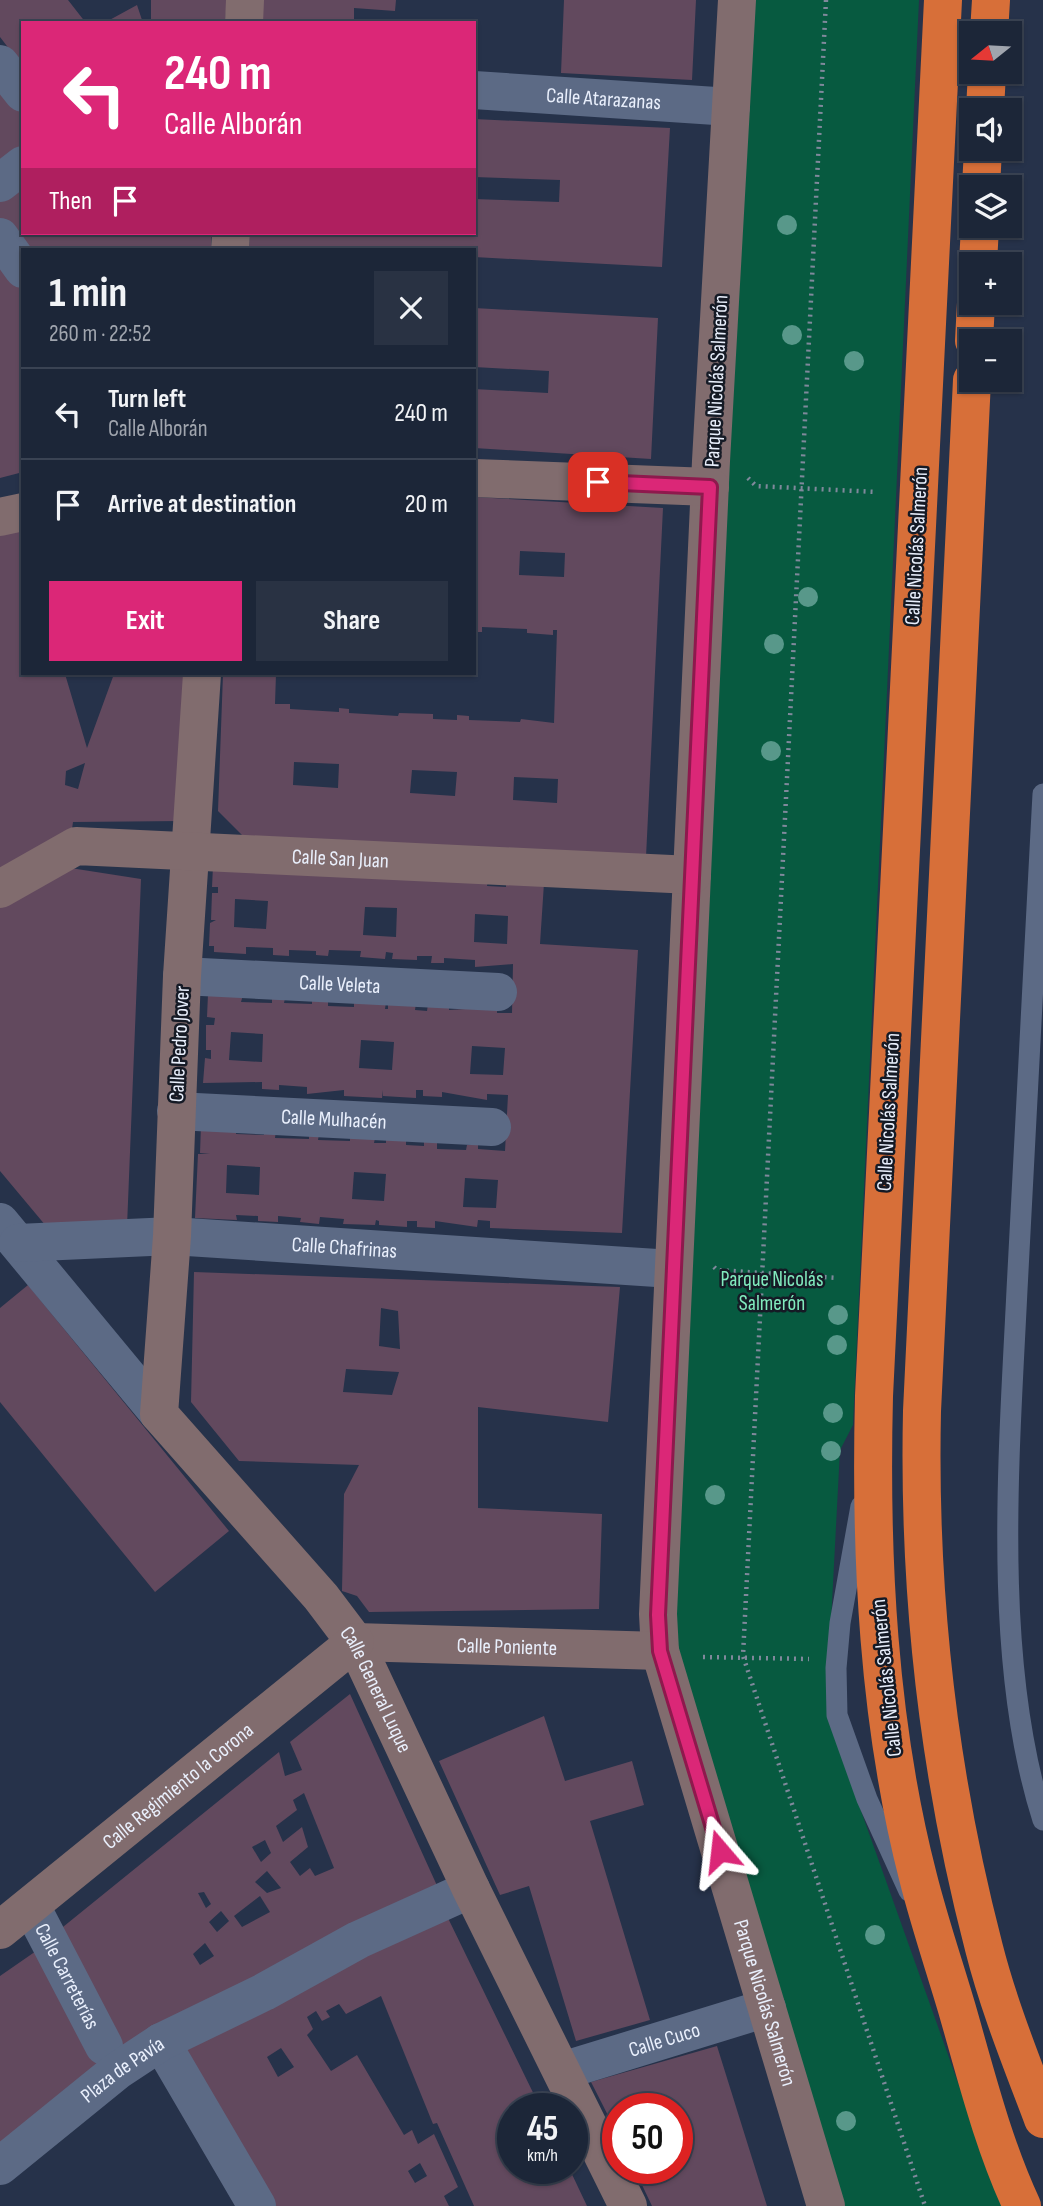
<!DOCTYPE html>
<meta charset="utf-8">
<style>
body{margin:0;font-family:"Sofia Sans Condensed",sans-serif;background:#293243;color:#f1f3f6;height:100vh;display:flex;flex-direction:column;font-size:26px;white-space:nowrap}
*{box-sizing:border-box;margin:0}
p{font-size:23px;color:#a0a5ae}
.icon{flex:none;width:38px;height:38px;fill:none;stroke:currentColor;stroke-width:2;stroke-linecap:round;stroke-linejoin:round}
.map{position:relative;flex:1;overflow:hidden}
.sheet{position:absolute;left:21px;top:248px;width:455px;height:427px;display:flex;flex-direction:column;background:#1c2638;border-radius:0px;box-shadow:0 2px 5px #0004,0 0 0 2px #3a4353}
.sheet>*{flex:none}
.top-card{position:absolute;left:21px;top:21px;width:455px;height:214px;border-radius:0px;box-shadow:0 2px 5px #0004,0 0 0 2px #3a4353;background:#db2777;color:#fff;overflow:hidden}
.needle{width:46px;rotate:252deg}
.buttons{position:absolute;left:959px;top:21px;display:grid;gap:14px}
.buttons a{display:grid;place-items:center;width:63px;height:63px;border-radius:0px;background:#1c2638;box-shadow:0 2px 5px #0004,0 0 0 2px #3a4353;font-size:35px}
.speed{position:absolute;left:497px;top:2093px;display:flex;gap:14px;font-size:35px;font-weight:700;text-align:center}
.speed>*{display:grid;place-content:center;width:91px;height:91px;border-radius:50%;background:#1c2638;box-shadow:0 2px 5px #0004,0 0 0 2px #3a4353;line-height:1}
.speed small{font-size:18px;font-weight:400}
.speed .limit{border:10px solid #d22;background:#fff;color:#111}
.pin{position:absolute;display:grid;place-items:center;width:60px;height:60px;color:#fff;margin:-30px;border-radius:14px;box-shadow:0 4px 10px #0006}
.me{position:absolute;width:77px;margin:-38px;rotate:343deg;stroke-linejoin:round;filter:drop-shadow(0 0 5px #0008)}
.turn{display:flex;align-items:center;gap:24px;height:147px;padding:0 28px;font-size:32px}
.turn .icon{width:91px;height:91px;stroke-width:2.5}
.turn b{display:block;font-size:49px;line-height:60px}
.then{display:flex;align-items:center;height:66px;padding:0 28px;background:#0003;gap:14px;font-size:26px}
.round{display:grid;place-items:center;flex:none;width:74px;height:74px;border-radius:0px;background:#293243}
.overview{display:flex;align-items:center;justify-content:space-between;height:119px;padding:0 28px}
h1{font-size:42px;font-weight:700;line-height:52px}
.primary-button{display:flex;gap:14px;margin-top:auto;padding:14px 28px}
.primary-button a{flex:1;height:80px;border-radius:0px;background:#db2777;color:#fff;font-size:28px;font-weight:700;line-height:80px;text-align:center}
.primary-button a+a{background:#293243;color:#f1f3f6}
ul{padding:0;list-style:none}
li{display:flex;align-items:center;gap:21px;height:91px;padding:0 28px;border-top:2px solid #3a4353}
li div{flex:1}
li b{display:block;font-size:26px}
li em{font-style:normal}
.map>svg:first-child{display:block}
.green{fill:#075a40}
.building{fill:#62495e;fill-rule:evenodd}
.lines{fill:none;stroke-linecap:round;stroke-linejoin:round}
.path{stroke:#80899c;stroke-width:4.5;stroke-dasharray:2 5;stroke-linecap:butt}
.lane{stroke:#5c6a85;stroke-width:21}
.street{stroke:#5c6a85;stroke-width:38}
.secondary{stroke:#816c6e;stroke-width:38}
.highway{stroke:#d76f39;stroke-width:38}
.tree{fill:#58988a}
.route-casing{stroke:#8e194d;stroke-width:18}
.route{stroke:#db2777;stroke-width:12}
.labels{text-anchor:middle;stroke-width:5;stroke-linejoin:round;paint-order:stroke}
.street-label{font-size:21px;fill:#e9effc;stroke:#151a25}
.park-label{font-size:21px;fill:#81ebbe;stroke:#151a25}
</style>
<div class="map">
<svg width="1043" height="2206" viewBox="0 0 1043 2206">
<rect width="100%" height="100%" fill="#26324a"/>
<path class="green" d="M748,0H919L853,1425L840,1450L829,1660L840,1752L1002,2206H836L669,1648Z"/>
<path class="building" d="M0,0H68L86,23H23V67L0,37Z
M151,0H227L225,23H151Z
M262,0H396L395,11L354,8V23H261Z
M564,0H696L692,80L561,73Z
M137,5L143,23H104Z
M0,86L23,113V147L0,164Z
M474,119L670,128L662,267L474,257V250L296,247V250H249L250,233H474V199L559,202L560,180L474,177Z
M23,187V233H211V250H22L0,222V201Z
M0,246L23,278V472L0,478Z
M474,308L658,318L651,459L474,448V389L548,393L549,371L474,367Z
M474,497L663,508L646,857L245,838L218,811L223,674H276L275,704H290V709L339,712V708L349,709V713L398,716L399,713L433,714V719L457,720V715L469,716V720L520,722L521,719L554,723L557,630H553V635L527,633V629L482,627V632H474ZM520,551L565,553L564,577L519,575ZM294,762L339,764L338,788L293,785ZM412,770L457,772L455,796L410,793ZM514,777L558,779L557,803L513,800Z
M23,530V674H65L87,748L114,674H189L183,821L73,822L72,829L0,869V535ZM85,763L78,789L65,785L66,771Z
M213,866L488,880L487,886L506,887V881L544,883L540,944L638,950L622,1233L490,1228V1221L478,1220L477,1227L435,1221V1228L417,1227V1221H407V1227L379,1225V1221L376,1220L375,1225L343,1224L344,1219L320,1217L319,1224L300,1222L301,1218L278,1216V1222L258,1221V1216L236,1215L237,1220L195,1218L198,1154H210L200,1153L201,1125L236,1126V1134L264,1135V1130H276L275,1138L309,1139V1134H319L318,1140L350,1141V1136L375,1138L374,1143H386V1138L406,1139V1145L424,1146V1141L437,1142V1149L466,1150L467,1145H478V1149L505,1151L508,1095L487,1094V1100L442,1092V1097L423,1096V1090H416V1098L383,1096V1090L382,1098L344,1096V1090L307,1094V1087L279,1085V1090L262,1089V1082L203,1083L205,1058L211,1059V1050H206V1025H214L215,1018L207,1017L208,994L243,995L241,1002L272,1003V998H285L284,1003L312,1004V1001H328V1006L354,1007V1001L386,1002L385,1009H388V1003H416L415,1010L427,1011L428,1004L449,1005V1010L497,1007V1013H512L513,964L475,967V960L444,958V963H431L432,956H417V960L392,959L393,953L386,952L385,959L360,957L361,951L329,950L328,956L316,955V951L289,950V956L273,955V948L246,947V954L214,952V946H209L210,923L216,920H211L212,893H218V887H212ZM235,899L268,901L266,929L234,927ZM365,907L397,908L396,937L363,935ZM475,914L508,916L507,944L474,942ZM231,1032L263,1034L262,1062L229,1060ZM361,1040L394,1042L392,1070L359,1068ZM472,1046L505,1048L503,1075L470,1074ZM227,1165L260,1167L259,1195L226,1193ZM354,1172L386,1174L384,1201L352,1199ZM465,1178L498,1180L496,1208L463,1207Z
M64,867L141,879L127,1227L51,1232L0,1171V906Z
M194,1272L620,1287L608,1422L478,1407V1508L602,1514L599,1609L369,1612L357,1596L342,1591L344,1494L359,1465L239,1461L191,1402ZM381,1308L398,1311L400,1349L379,1346ZM346,1369L399,1372L392,1395L343,1392Z
M28,1285L229,1531L155,1592L0,1402V1308Z
M350,1694L439,1890L126,2055L58,1931L279,1752L285,1776L302,1770L290,1742ZM304,1793L334,1868L315,1876L310,1868L300,1876L290,1862L308,1847L302,1827L283,1842L276,1826L297,1810L293,1800ZM265,1840L271,1853L261,1862L252,1847ZM267,1871L281,1888L267,1893L255,1882ZM204,1892L211,1904L206,1908L198,1893ZM260,1896L270,1912L242,1927L234,1916ZM221,1911L229,1921L217,1932L209,1922ZM205,1943L214,1956L200,1965L193,1954Z
M544,1716L565,1781L632,1761L644,1805L590,1821L650,2020L576,2041L529,1886L500,1895L439,1761Z
M446,1914L541,2109H513V2168H569L587,2206H474L437,2123L433,2124L381,1996L346,2014L339,2004L326,2011L330,2017L322,2021L316,2011L307,2017L313,2029L307,2035L331,2071L357,2055L404,2135L412,2130L418,2144L434,2134L458,2187L444,2196L449,2206H273L182,2049ZM281,2048L294,2067L278,2077L267,2057ZM420,2163L427,2176L415,2183L408,2171Z
M39,1949L102,2072L0,2146V1976Z
M717,2046L767,2206H652L634,2168H677V2109H618V2135L591,2082Z"/>
<g class="lines">
<path class="path" d="M826,0L743,1656L925,2206
M748,478L756,486L877,492
M714,1267L717,1270L838,1278
M703,1657L809,1659"/>
<path class="lane" d="M1043,794C1034,959 1026,1124 1017,1290C1009,1455 992,1661 1043,1820
M861,1506L840,1623L836,1668L837,1715L867,1799L909,1891"/>
<g class="street">
<path d="M0,64L23,93"/>
<path id="s1" d="M474,90L731,107"/>
<path d="M0,183L23,165"/>
<path d="M0,237L23,269"/>
<path id="s2" d="M182,976L498,992"/>
<path id="s3" d="M176,1111L492,1127"/>
<path d="M0,1222L159,1414"/>
<path id="s4" d="M18,1243L172,1236L672,1269"/>
<path id="s5" d="M31,1906L104,2046"/>
<path d="M161,2042L257,2206"/>
<path id="s6" d="M562,2071L767,2008"/>
<path id="s7" d="M0,2166L117,2071L161,2042L264,1992L358,1940L471,1889"/>
</g>
<g class="secondary">
<path id="s8" d="M737,0L711,461L658,1614L660,1651L826,2206"/>
<path d="M244,23L245,0"/>
<path d="M230,250L231,233"/>
<path d="M474,478L710,487"/>
<path d="M0,517L23,512"/>
<path id="s9" d="M202,674L182,976L172,1236L159,1414L321,1597L355,1642L471,1889L628,2206"/>
<path id="s10" d="M0,889L76,846L692,875"/>
<path id="s11" d="M355,1642L660,1651"/>
<path id="s12" d="M0,1930L355,1642"/>
</g>
<path class="highway" d="M943,0L874,1396C870,1556 878,1722 918,1877C929,1921 944,1965 957,2009C976,2075 993,2144 1022,2206
M989,33L991,0
M985,110L987,72
M981,187L983,149
M978,264L980,226
M974,341L976,303
M972,380L922,1411C918,1593 938,1772 984,1948C999,2007 1022,2063 1043,2119"/>
</g>
<g class="tree">
<circle cx="787" cy="225" r="10"/>
<circle cx="792" cy="335" r="10"/>
<circle cx="854" cy="361" r="10"/>
<circle cx="808" cy="597" r="10"/>
<circle cx="774" cy="644" r="10"/>
<circle cx="771" cy="751" r="10"/>
<circle cx="838" cy="1315" r="10"/>
<circle cx="837" cy="1345" r="10"/>
<circle cx="833" cy="1413" r="10"/>
<circle cx="831" cy="1451" r="10"/>
<circle cx="715" cy="1495" r="10"/>
<circle cx="875" cy="1935" r="10"/>
<circle cx="846" cy="2121" r="10"/>
</g>
<g class="lines">
<g class="route-casing">
<path id="route" d="M598,482L710,487L658,1615L660,1651L720,1851"/>
</g>
<use href="#route" class="route"/>
</g>
<g class="labels">
<g class="street-label">
<text dy="7" stroke="none"><textPath href="#s1" startOffset="130">Calle Atarazanas</textPath></text>
<text transform="translate(716 381) rotate(-87)" y="7">Parque Nicolás Salmerón</text>
<text transform="translate(916 546) rotate(-87)" y="7">Calle Nicolás Salmerón</text>
<text dy="7" stroke="none"><textPath href="#s10" startOffset="352">Calle San Juan</textPath></text>
<text dy="7" stroke="none"><textPath href="#s2" startOffset="158">Calle Veleta</textPath></text>
<text transform="translate(179 1044) rotate(-87)" y="7">Calle Pedro Jover</text>
<text transform="translate(888 1112) rotate(-87)" y="7">Calle Nicolás Salmerón</text>
<text dy="7" stroke="none"><textPath href="#s3" startOffset="158">Calle Mulhacén</textPath></text>
<text dy="7" stroke="none"><textPath href="#s4" startOffset="327">Calle Chafrinas</textPath></text>
<text dy="7" stroke="none"><textPath href="#s11" startOffset="152">Calle Poniente</textPath></text>
<text transform="translate(886 1678) rotate(-96)" y="7">Calle Nicolás Salmerón</text>
<text dy="7" stroke="none"><textPath href="#s9" startOffset="1094">Calle General Luque</textPath></text>
<text dy="7" stroke="none"><textPath href="#s12" startOffset="229">Calle Regimiento la Corona</textPath></text>
<text dy="7" stroke="none"><textPath href="#s5" startOffset="79">Calle Carreterías</textPath></text>
<text dy="7" stroke="none"><textPath href="#s8" startOffset="2020">Parque Nicolás Salmerón</textPath></text>
<text dy="7" stroke="none"><textPath href="#s6" startOffset="107">Calle Cuco</textPath></text>
<text dy="7" stroke="none"><textPath href="#s7" startOffset="156">Plaza de Pavía</textPath></text>
</g>
<g class="park-label">
<text x="772" y="1286">Parque Nicolás<tspan x="772" dy="24">Salmerón</tspan></text>
</g>
</g>
</svg>
<div class="buttons">
<a><svg class="needle" viewBox="-14 -14 28 28"><path d="M0-13l5 13h-10z" fill="#e53935"/><path d="M0 13l5-13h-10z" fill="#a0a5ae"/></svg></a>
<a><svg class="icon" aria-label="sound" viewBox="0 0 24 24"><path d="M4 9h4l5-4v14l-5-4H4zM17 9q2 3 0 6"/></svg></a>
<a><svg class="icon" aria-label="layers" viewBox="0 0 24 24"><path d="M12 4l9 5-9 5-9-5zM3 14l9 5 9-5"/></svg></a>
<a>+</a>
<a>−</a>
</div>
<div class="speed"><div>45<small>km/h</small></div><div class="limit">50</div></div>
<div class="pin" style="left:598px;top:482px;background:#d93025"><svg class="icon" aria-label="arrive" viewBox="0 0 24 24"><path d="M6 21V4h12l-3 4 3 4H6"/></svg></div>
<svg class="me" style="left:720px;top:1851px" viewBox="-20 -20 40 40"><path d="M0-17L14 15 0 8-14 15z" fill="#db2777" stroke="#fff" stroke-width="4"/></svg>
<div class="top-card">
<div class="turn"><svg class="icon" aria-label="left" viewBox="0 0 24 24"><path d="M17 20v-9H6M10 6l-5 5 5 5"/></svg><div><b>240 m</b>Calle Alborán</div></div>
<div class="then">Then<svg class="icon" aria-label="arrive" viewBox="0 0 24 24"><path d="M6 21V4h12l-3 4 3 4H6"/></svg></div>
</div>
<section class="sheet">
<div class="overview"><div><h1>1 min</h1><p>260 m · 22:52</p></div><a class="round"><svg class="icon" aria-label="close" viewBox="0 0 24 24"><path d="M6 6l12 12M18 6L6 18"/></svg></a></div>
<ul>
<li><svg class="icon" aria-label="left" viewBox="0 0 24 24"><path d="M17 20v-9H6M10 6l-5 5 5 5"/></svg><div><b>Turn left</b><p>Calle Alborán</p></div><em>240 m</em></li>
<li><svg class="icon" aria-label="arrive" viewBox="0 0 24 24"><path d="M6 21V4h12l-3 4 3 4H6"/></svg><div><b>Arrive at destination</b></div><em>20 m</em></li>
</ul>
<div class="primary-button"><a>Exit</a><a>Share</a></div>
</section>
</div>
